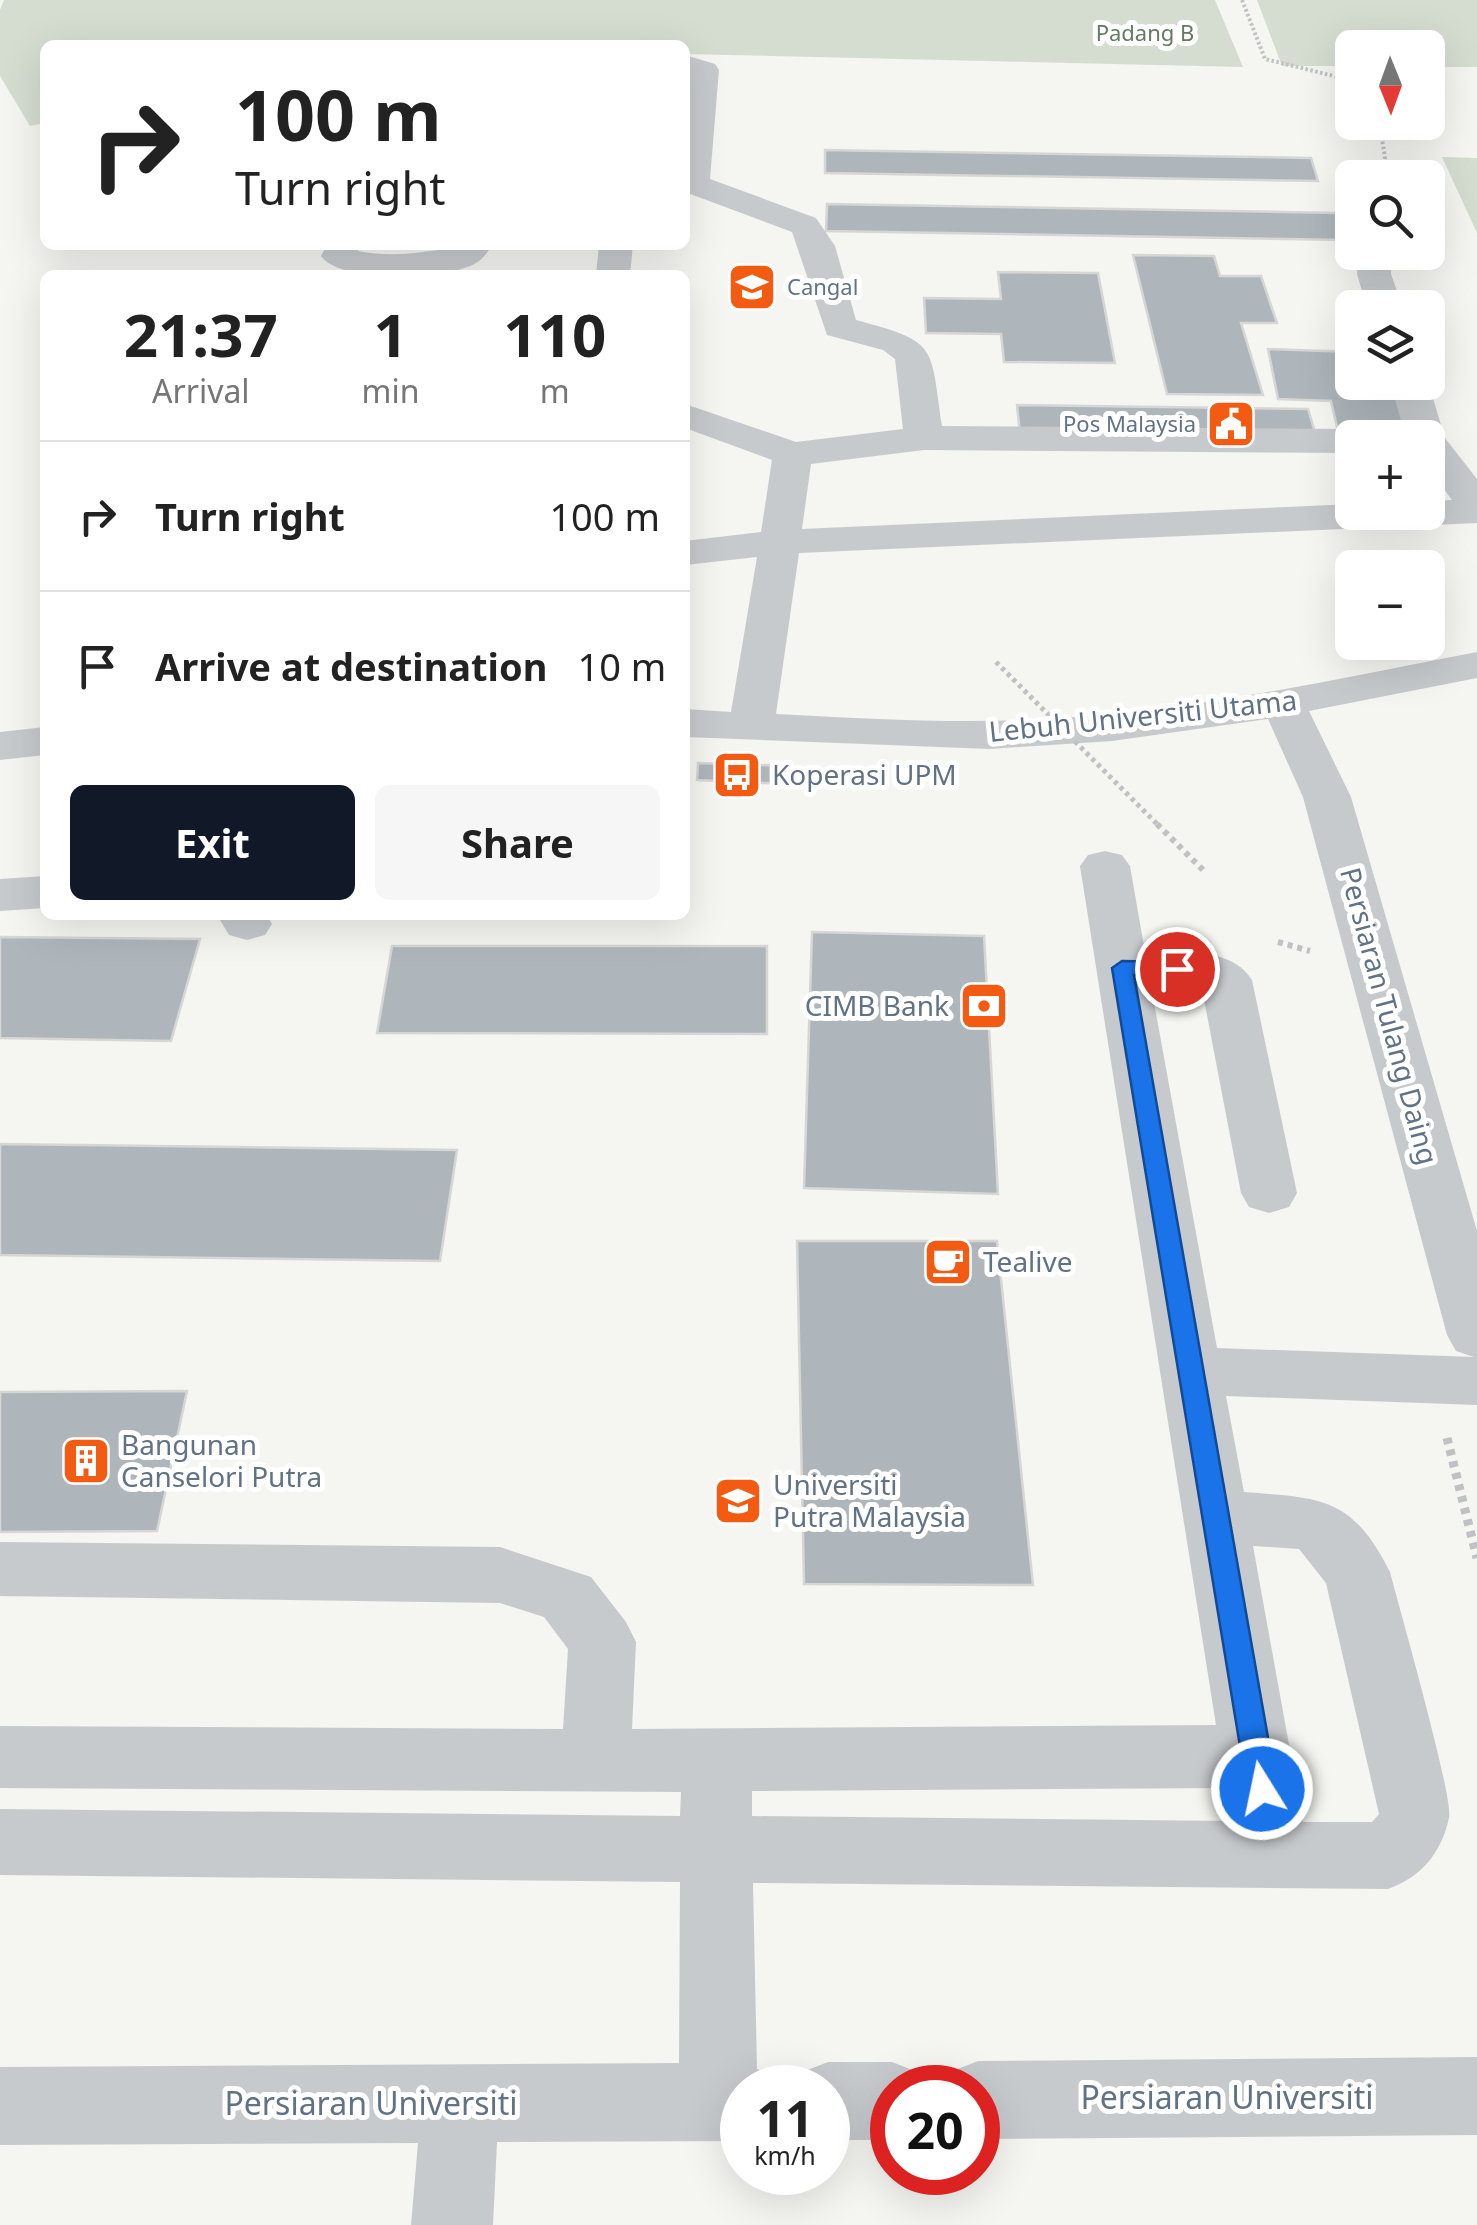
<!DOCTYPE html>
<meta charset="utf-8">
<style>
body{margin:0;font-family:"Noto Sans",sans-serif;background:#f6f6f6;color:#222;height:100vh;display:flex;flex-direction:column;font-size:38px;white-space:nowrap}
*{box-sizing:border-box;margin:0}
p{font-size:32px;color:#767676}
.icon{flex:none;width:55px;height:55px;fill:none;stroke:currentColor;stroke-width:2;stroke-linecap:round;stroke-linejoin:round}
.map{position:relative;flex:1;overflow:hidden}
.drawer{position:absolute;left:40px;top:270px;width:650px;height:650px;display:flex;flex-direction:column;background:#fff;border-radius:15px;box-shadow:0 10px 40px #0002}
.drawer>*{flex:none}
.guide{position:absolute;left:40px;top:40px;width:650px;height:210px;border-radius:15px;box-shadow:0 10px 40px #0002;background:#fff;color:#222;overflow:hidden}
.needle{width:65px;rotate:179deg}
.buttons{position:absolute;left:1335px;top:30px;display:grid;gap:20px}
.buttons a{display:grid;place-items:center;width:110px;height:110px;border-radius:15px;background:#fff;box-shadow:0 10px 40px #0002;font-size:50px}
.speed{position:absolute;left:720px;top:2065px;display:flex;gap:20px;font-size:50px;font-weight:700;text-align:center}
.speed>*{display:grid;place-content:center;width:130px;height:130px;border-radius:50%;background:#fff;box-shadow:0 10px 40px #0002;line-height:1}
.speed small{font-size:25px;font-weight:400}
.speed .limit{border:15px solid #d22;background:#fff;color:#111}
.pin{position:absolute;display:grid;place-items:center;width:85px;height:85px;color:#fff;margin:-42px;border:5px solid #fff;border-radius:50%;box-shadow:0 2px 10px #0007}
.me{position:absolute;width:110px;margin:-55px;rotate:350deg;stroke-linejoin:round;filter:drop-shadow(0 0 8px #0008)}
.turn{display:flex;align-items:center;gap:35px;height:210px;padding:0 30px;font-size:45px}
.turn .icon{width:130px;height:130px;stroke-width:2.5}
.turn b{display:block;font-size:70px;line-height:85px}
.eta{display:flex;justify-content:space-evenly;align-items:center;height:170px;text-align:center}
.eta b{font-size:60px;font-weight:700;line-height:70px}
.cta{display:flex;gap:20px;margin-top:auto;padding:20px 30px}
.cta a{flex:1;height:115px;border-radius:15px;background:#111827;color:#fff;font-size:40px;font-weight:700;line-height:115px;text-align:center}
.cta a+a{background:#f6f6f6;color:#222}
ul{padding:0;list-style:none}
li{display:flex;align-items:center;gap:30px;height:150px;padding:0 30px;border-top:2px solid #e0e0e0}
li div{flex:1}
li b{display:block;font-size:38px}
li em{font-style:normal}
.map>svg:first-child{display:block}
.green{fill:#d5ddd1}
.building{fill:#aeb6bc;stroke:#d6d6d4;stroke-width:2.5}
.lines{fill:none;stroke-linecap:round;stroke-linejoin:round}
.path-far2{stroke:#c0c1c3;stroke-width:4;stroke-dasharray:2.5 2.5;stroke-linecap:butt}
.path-far1{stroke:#c0c1c3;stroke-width:6;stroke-dasharray:5 5;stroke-linecap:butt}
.path{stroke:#c0c1c3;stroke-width:9;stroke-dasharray:6 6;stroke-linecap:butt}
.minor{fill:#c7cacd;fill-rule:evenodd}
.path-bridge-far1{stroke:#c0c1c3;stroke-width:5;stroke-dasharray:4 4;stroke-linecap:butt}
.path-bridge{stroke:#c0c1c3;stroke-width:6;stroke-dasharray:5 5;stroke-linecap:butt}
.route{fill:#1a73e8;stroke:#114b97;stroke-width:2.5}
.labels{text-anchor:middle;stroke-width:10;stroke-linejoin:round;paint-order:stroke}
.far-park-label{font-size:22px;fill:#647b61;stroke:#fff}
.far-poi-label{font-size:22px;fill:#617285;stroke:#fff;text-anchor:start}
.street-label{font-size:28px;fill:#617285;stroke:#fff}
.poi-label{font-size:28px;fill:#617285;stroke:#fff;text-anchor:start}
.near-street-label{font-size:32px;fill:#617285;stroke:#fff}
</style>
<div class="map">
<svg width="1477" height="2225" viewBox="0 0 1477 2225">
<rect width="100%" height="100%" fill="#f5f5f1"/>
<path class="green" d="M4,0H1215L1243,67L685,54V45H45V123L30,126L0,76V10Z
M1257,0H1477V67H1428V48H1352V66H1282Z
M1442,157L1477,158V233Z"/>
<path class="building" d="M825,150L1311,158L1318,181L825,173Z
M827,204L1338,213L1346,240L826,231Z
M1133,255L1214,256L1220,276H1261L1277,323H1241L1263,395L1167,394Z
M998,272L1098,273L1115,363L1004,362L1001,334L926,333L924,298L1001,299Z
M1268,349L1352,352V382H1395L1409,429L1337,427L1331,401L1278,399Z
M1017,405L1308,409L1317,439L1020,434Z
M698,763L789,766L787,784L697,780Z
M812,932L984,936L998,1194L804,1188Z
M0,937L200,939L171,1041L0,1038Z
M392,946H767V1034L377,1033Z
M0,1144L457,1150L440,1261L0,1255Z
M797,1241H997L1033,1585L804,1584Z
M187,1391L157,1531L0,1532V1392Z"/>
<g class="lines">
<path class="path-far2" d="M1242,0L1265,59L1338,77L1352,93
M1379,122L1385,157L1380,178"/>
<path class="path-far1" d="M1278,942L1310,951"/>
<path class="path" d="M1447,1438L1477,1558"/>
<path class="minor" d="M685,55L715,64L719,70L710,179L816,218L835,246L856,320C939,342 930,345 942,426L1352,429L1369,438H1352V453L924,450L811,464L802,529L1352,504V512H1428V501L1452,500L1428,468V438H1406L1390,382H1428L1445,438L1477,479V523L799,553L776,714C867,719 959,724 1050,719C1194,711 1336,679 1477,652V678L1309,711L1351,797L1477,1231V1405L1226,1396L1244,1492C1320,1498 1352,1496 1390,1572C1399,1607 1454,1798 1449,1818C1441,1854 1421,1877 1388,1889L753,1883L757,2069L770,2074L775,2088H742V2141L497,2142L493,2225H411L418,2143L0,2145V2067L679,2063L680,1882L0,1875V1809L680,1816L681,1792L0,1788V1726L563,1729L568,1649L544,1617L500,1603L0,1596V1542L500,1547L591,1577L626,1622L636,1642L632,1729L1216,1725L1080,866L1088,855L1105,851L1122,855L1130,866L1145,952C1180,953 1231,946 1252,980L1297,1193L1289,1207L1269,1213L1249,1207L1241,1193L1202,989L1151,986L1217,1348L1474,1357L1456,1351L1447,1335L1303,797L1268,719L1112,741L989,749L685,737V709L731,712L757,557L685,565V541L761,532L772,460L685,428V404L796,442L903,429L895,359L883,350L827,335L792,232L685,192ZM1253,1546L1299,1549L1326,1583L1379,1814L1372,1822H1303ZM1226,1788L1231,1821L752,1816V1791Z
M327,245H361L358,251C406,261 446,245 492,245C488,252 483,259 476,263C449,280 340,284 321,256Z
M599,245H633L630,275H596Z
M1358,252H1392L1391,274L1403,308H1367L1357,274Z
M45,727V755L0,760V732Z
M45,876V908L0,911V879Z
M217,915H267L272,924L265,935L247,940L229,935Z
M1477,2057V2135L978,2139V2088H944L950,2072L978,2061Z
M828,2062H892L920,2073L926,2088H892V2140H828V2088H794L800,2073Z"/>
<path class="path-bridge-far1" d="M996,662L1159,826"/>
<path class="path-bridge" d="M1157,824L1204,871"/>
</g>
<path class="route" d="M1122,961L1177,962L1188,969L1177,976L1134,975L1277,1789L1272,1798L1262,1802L1252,1798L1247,1789L1112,968Z"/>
<defs>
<g id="university-square" transform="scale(2.5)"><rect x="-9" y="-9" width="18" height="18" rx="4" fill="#f35b13" stroke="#fff"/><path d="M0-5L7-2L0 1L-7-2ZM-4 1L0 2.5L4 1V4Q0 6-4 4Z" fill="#fff"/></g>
<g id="civic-square" transform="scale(2.5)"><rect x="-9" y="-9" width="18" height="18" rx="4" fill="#f35b13" stroke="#fff"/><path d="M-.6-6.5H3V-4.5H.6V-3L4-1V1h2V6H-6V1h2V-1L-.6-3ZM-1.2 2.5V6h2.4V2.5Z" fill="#fff"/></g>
<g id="bus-square" transform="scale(2.5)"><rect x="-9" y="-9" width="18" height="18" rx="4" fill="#f35b13" stroke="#fff"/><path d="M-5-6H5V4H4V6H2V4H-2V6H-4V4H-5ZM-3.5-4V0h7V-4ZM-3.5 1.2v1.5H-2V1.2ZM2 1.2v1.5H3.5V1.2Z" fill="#fff"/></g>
<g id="bank-square" transform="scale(2.5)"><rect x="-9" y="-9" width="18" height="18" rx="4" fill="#f35b13" stroke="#fff"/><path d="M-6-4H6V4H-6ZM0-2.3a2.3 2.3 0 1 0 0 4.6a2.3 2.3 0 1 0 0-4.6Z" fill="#fff"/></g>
<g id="cafe-square" transform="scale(2.5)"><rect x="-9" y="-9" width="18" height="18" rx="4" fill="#f35b13" stroke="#fff"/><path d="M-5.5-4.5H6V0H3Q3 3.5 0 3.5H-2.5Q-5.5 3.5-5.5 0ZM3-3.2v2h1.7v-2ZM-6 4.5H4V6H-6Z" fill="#fff"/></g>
<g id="building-square" transform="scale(2.5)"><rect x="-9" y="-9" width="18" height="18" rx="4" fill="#f35b13" stroke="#fff"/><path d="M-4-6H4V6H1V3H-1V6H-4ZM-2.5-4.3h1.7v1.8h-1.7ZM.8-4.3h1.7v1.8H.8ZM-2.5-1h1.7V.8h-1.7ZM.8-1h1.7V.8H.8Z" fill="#fff"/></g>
</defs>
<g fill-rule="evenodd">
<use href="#university-square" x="752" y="287"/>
<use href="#civic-square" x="1231" y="424"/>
<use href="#bus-square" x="737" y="775"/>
<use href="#bank-square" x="984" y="1006"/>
<use href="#cafe-square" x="948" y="1262"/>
<use href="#building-square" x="86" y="1461"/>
<use href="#university-square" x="738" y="1501"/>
</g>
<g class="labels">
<g class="far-park-label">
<text x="1145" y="41">Padang B</text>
</g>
<g class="far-poi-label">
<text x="787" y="295">Cangal</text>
<text x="1196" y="432" text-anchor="end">Pos Malaysia</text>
</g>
<g class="street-label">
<text transform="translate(1143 716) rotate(-6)" y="10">Lebuh Universiti Utama</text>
<text transform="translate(1389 1016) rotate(75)" y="10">Persiaran Tulang Daing</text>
</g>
<g class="poi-label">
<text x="772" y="785">Koperasi UPM</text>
<text x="949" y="1016" text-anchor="end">CIMB Bank</text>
<text x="983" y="1272">Tealive</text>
<text x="121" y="1455">Bangunan<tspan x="121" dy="32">Canselori Putra</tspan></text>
<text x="773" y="1495">Universiti<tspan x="773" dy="32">Putra Malaysia</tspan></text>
</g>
<g class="near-street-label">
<text x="1227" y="2109">Persiaran Universiti</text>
<text x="371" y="2115">Persiaran Universiti</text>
</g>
</g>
</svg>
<div class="buttons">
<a><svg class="needle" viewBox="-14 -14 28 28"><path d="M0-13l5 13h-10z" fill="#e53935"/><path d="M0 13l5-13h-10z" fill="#767676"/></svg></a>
<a><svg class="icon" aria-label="search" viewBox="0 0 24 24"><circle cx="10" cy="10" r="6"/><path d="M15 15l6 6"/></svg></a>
<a><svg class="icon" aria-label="layers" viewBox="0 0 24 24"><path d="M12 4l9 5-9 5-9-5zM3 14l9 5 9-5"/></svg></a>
<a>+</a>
<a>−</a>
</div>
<div class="speed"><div>11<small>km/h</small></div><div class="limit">20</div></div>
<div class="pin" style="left:1177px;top:969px;background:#d93025"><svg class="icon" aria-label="arrive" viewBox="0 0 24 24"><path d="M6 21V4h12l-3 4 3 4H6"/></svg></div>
<svg class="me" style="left:1262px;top:1789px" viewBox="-20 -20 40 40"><circle r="17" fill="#1a73e8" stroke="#fff" stroke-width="3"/><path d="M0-11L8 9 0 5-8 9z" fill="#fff"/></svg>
<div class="guide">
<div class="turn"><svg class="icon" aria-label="right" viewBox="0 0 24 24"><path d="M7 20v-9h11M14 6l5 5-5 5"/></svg><div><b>100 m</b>Turn right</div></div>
</div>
<section class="drawer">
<div class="eta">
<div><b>21:37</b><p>Arrival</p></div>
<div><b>1</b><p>min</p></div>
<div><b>110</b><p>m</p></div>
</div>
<ul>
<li><svg class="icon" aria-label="right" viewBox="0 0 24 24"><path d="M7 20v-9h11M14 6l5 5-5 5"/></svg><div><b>Turn right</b></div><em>100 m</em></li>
<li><svg class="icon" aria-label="arrive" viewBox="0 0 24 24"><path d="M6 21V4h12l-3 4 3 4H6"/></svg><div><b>Arrive at destination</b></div><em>10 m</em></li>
</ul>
<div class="cta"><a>Exit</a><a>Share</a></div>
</section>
</div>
